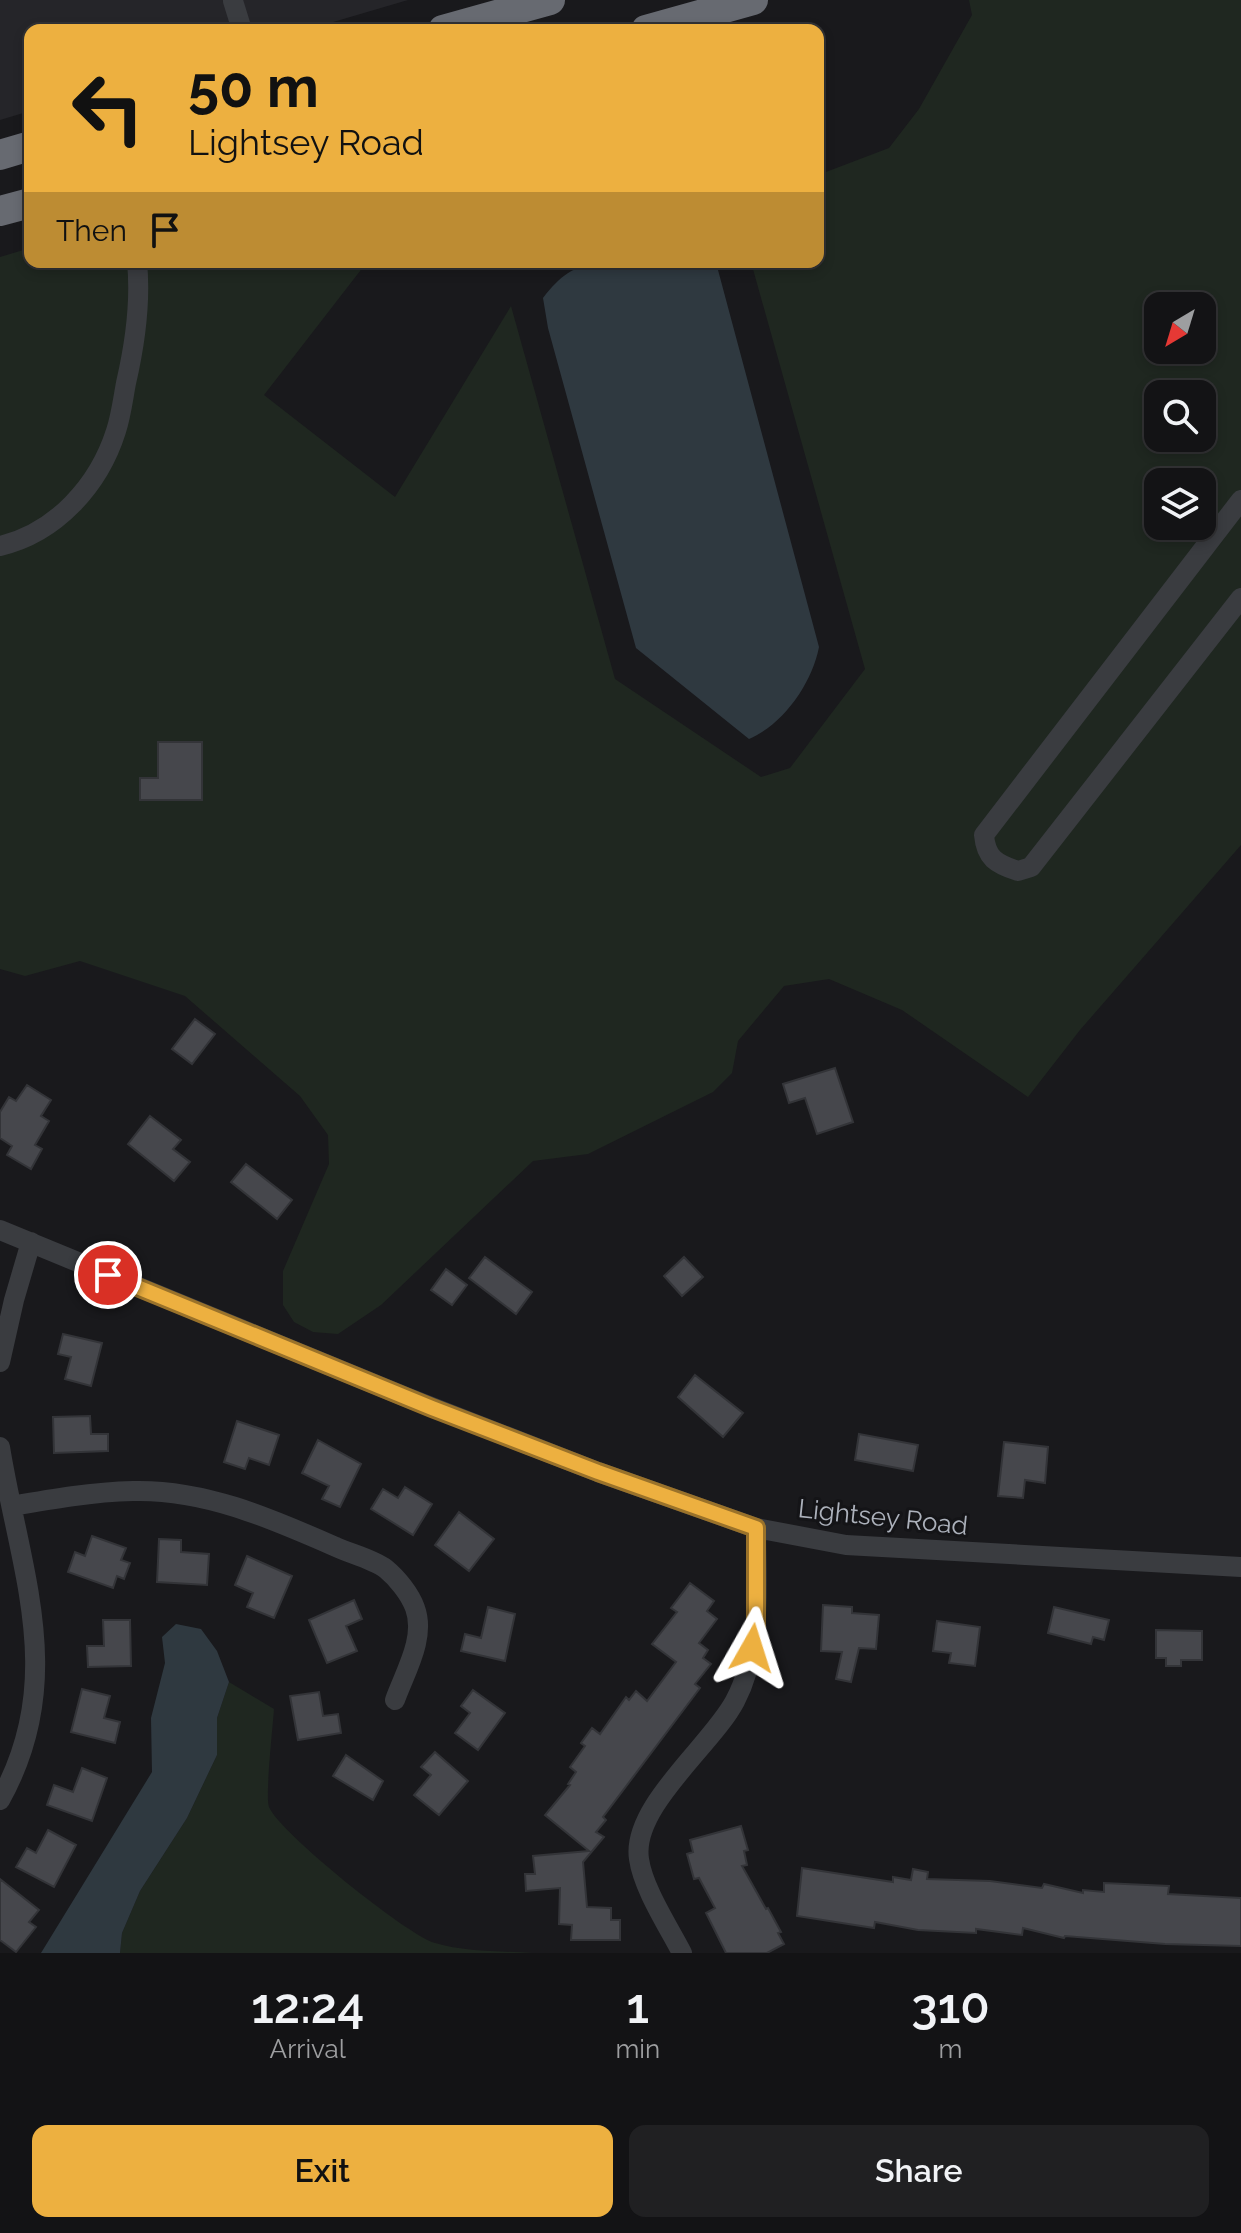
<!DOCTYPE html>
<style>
body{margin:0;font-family:Raleway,sans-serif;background:#202022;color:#f1f3f6;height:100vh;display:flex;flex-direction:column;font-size:30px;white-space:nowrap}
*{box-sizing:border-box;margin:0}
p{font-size:26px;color:#9d9ea0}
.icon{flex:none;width:44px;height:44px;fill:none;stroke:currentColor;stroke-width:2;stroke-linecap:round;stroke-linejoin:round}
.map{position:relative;height:1953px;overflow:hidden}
.details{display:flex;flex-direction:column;background:#131315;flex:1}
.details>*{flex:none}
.banner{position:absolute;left:24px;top:24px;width:800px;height:244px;border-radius:16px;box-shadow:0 4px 12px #0003,0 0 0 2px #323234;background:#edb040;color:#111;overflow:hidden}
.needle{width:52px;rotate:218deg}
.fabs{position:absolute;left:1144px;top:292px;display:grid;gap:16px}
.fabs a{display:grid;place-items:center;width:72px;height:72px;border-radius:16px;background:#131315;box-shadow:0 4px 12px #0003,0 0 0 2px #323234;font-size:40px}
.pin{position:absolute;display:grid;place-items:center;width:68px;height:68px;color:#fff;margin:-34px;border:4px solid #fff;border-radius:50%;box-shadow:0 2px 8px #0007}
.me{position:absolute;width:88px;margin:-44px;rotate:6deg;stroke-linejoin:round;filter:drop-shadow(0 0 6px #0008)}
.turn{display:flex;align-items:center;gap:28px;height:168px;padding:0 32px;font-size:36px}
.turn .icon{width:104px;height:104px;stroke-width:2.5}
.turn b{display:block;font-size:56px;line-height:68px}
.then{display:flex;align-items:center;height:76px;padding:0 32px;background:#0003;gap:16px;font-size:30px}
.eta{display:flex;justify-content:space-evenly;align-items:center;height:136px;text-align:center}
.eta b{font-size:48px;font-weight:600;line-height:56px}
.cta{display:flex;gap:16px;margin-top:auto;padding:16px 32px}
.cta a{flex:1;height:92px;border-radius:16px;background:#edb040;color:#111;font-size:32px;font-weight:600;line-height:92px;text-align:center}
.cta a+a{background:#202022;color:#f1f3f6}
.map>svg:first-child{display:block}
.built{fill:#252529}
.green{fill:#1f2720;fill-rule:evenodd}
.water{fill:#2f3940}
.building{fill:#46474c;stroke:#333438;stroke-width:2}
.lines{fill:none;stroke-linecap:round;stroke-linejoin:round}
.minor{stroke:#3a3c40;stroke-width:20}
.highway{stroke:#676a71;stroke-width:30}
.route-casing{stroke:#9a722a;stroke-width:20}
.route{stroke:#edb040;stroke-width:14}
.labels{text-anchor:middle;stroke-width:6;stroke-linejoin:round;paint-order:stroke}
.street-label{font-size:26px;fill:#acb1bb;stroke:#141417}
</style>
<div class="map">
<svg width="1241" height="1953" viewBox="0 0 1241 1953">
<rect width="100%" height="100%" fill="#19191c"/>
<path class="built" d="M0,0H408L306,30H30V111L0,120Z"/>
<path class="green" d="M969,0H1241V845L1080,1030L1028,1097L902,1010L829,979L784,986L738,1041L732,1073L713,1092L588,1154L533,1161L381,1305L338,1334L313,1332L294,1322L283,1305V1271L329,1164L328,1135L300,1096L185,996L80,961L25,976L0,969V257L30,248V262H367L264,395L395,497L511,306L615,679L761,777L790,768L865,669L751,262H818V175L889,148L919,109L972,15ZM1158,306H1202V350H1158ZM1158,394H1202V438H1158ZM1158,482H1202V526H1158Z
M229,1682L274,1709C273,1725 265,1797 269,1807C279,1832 407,1935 435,1943C465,1952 501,1951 533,1953H120L122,1933L140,1891L187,1818L217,1755V1718Z"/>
<path class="water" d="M600,262H708L718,270L819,647C812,683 784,724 749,739L636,648L548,328L543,298C561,275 572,267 600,262Z
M176,1624L201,1629L217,1651L229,1682L217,1718V1755L187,1818L140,1891L122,1933L120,1953H41L152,1772L151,1718L165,1663L162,1637Z"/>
<path class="building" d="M158,742H202V800H140V778H158Z
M195,1019L215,1034L192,1064L172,1049Z
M835,1068L853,1122L817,1134L805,1098L789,1103L783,1084Z
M27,1085L51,1100L41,1116L49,1121L35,1145L42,1149L31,1169L7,1155L12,1146L0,1138V1112L9,1097L16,1101Z
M150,1116L181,1140L173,1149L190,1162L174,1181L128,1144Z
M246,1164L292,1200L277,1219L231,1182Z
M485,1257L532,1292L516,1314L469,1278Z
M684,1257L703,1277L682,1296L664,1276Z
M446,1269L467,1285L452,1305L431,1290Z
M63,1334L102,1343L91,1386L65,1379L71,1357L58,1354Z
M695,1375L743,1413L723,1437L678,1397Z
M90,1416L91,1434H108V1451L54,1453L53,1417Z
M237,1421L279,1435L269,1465L249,1458L245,1469L224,1462Z
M859,1434L918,1445L913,1471L855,1460Z
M318,1440L361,1464L340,1507L322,1499L329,1486L302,1473Z
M1004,1442L1048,1447L1045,1483L1025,1480L1023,1498L998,1496Z
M405,1487L432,1504L413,1535L371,1509L383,1489L398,1498Z
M459,1512L494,1539L469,1571L435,1545Z
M92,1536L126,1548L121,1560L130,1563L124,1579L117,1576L113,1588L68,1572L75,1552L85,1556Z
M159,1539L181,1540V1552L209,1554L207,1585L157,1582Z
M247,1556L292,1576L274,1618L247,1607L253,1593L235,1585Z
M690,1583L714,1601L707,1611L717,1619L699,1643L708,1650L703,1658L711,1664L695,1684L700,1688L603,1817L606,1820L596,1832L604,1837L583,1862L587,1907L611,1908V1920H620V1940H571L572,1925L559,1924L560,1888L526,1891L525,1874H535L533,1856L589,1851L545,1815L570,1785L568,1784L576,1772L570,1767L585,1746L581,1743L592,1728L600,1734L626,1697L629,1700L636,1691L647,1701L676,1662L652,1644L677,1612L671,1608Z
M354,1600L362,1619L346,1626L357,1651L327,1663L309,1620Z
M823,1605L852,1607V1613L879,1615L876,1649L859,1648L851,1682L836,1679L842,1652L821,1651Z
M488,1607L515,1614L505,1661L461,1651L465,1634L481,1638Z
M1054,1607L1109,1620L1104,1640L1093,1637L1091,1644L1048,1633Z
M103,1620H130L131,1666L88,1667L87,1646H104Z
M937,1621L980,1627L975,1666L949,1663L951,1653L933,1651Z
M1156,1630L1202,1631V1660H1181V1666H1166V1658H1156Z
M82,1689L110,1696L104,1718L120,1722L115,1743L71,1732Z
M473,1690L505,1713L478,1750L455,1733L470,1713L461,1706Z
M319,1692L323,1716L338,1714L341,1733L298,1740L290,1696Z
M435,1752L468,1781L439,1815L414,1795L431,1775L421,1767Z
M346,1755L383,1781L373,1800L333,1776Z
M82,1768L107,1778L92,1821L47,1805L54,1785L73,1792Z
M741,1826L748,1850L744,1851L747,1865L742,1866L766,1909L768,1908L781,1932L778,1933L784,1944L767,1953H726L706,1913L715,1908L699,1878L694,1879L687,1854L693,1852L690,1840Z
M48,1830L76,1845L54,1887L16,1867L27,1848L36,1853Z
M802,1868L893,1882V1877L911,1880L913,1869L928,1872L927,1879L990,1881L1042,1888L1044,1884L1083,1893V1890L1104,1892V1883L1169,1886L1168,1894L1241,1898V1946L1165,1944L1065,1936L1064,1938L1023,1928L1022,1935L976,1929V1933L918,1930L875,1922L874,1928L797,1916Z
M0,1879L39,1910L29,1922L36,1927L16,1952L0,1940Z"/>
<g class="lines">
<path class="minor" d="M233,1L242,30
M1241,500L984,835C986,858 996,864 1018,871L1031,867L1241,598
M0,546C56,533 99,485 116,431C121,416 123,399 126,383C135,344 141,302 137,262
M0,1230L406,1397L598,1472L756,1528L846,1545L1241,1567
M0,1362L14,1300L31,1242
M0,1447C20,1571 68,1679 0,1800
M12,1506C52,1499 92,1492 133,1491C205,1489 272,1519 336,1547C351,1554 373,1559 386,1569C397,1578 410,1594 415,1608C426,1638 405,1672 395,1700
M682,1953C668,1926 643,1888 639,1859C631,1807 712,1745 735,1701C763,1648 756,1585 756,1528"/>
<path class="highway" d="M443,30L550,0
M646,30L753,0
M0,155L30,146
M0,211L30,203"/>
</g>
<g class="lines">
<g class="route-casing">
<path id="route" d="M108,1275L432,1408L598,1472L756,1528V1627L752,1648"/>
</g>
<use href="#route" class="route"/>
</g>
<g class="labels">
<g class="street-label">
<text transform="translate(883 1517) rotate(6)" y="9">Lightsey Road</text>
</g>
</g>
</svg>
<div class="fabs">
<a><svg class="needle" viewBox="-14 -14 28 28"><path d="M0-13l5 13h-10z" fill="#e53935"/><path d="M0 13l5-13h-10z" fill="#9d9ea0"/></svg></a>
<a><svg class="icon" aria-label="search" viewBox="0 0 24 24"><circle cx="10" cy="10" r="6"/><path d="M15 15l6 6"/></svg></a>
<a><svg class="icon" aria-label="layers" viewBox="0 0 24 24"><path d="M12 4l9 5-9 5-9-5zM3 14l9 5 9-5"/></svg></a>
</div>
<div class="pin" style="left:108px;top:1275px;background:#d93025"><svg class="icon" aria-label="arrive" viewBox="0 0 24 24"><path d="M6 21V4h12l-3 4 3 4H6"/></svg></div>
<svg class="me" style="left:752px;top:1648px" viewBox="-20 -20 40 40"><path d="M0-17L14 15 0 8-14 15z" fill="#edb040" stroke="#fff" stroke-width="4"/></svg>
<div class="banner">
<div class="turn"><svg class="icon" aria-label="left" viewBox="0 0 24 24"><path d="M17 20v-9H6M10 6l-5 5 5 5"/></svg><div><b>50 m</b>Lightsey Road</div></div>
<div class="then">Then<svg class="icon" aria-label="arrive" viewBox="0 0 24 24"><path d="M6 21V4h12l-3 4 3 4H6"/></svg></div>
</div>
</div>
<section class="details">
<div class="eta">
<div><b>12:24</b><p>Arrival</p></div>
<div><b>1</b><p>min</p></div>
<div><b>310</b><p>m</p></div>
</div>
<div class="cta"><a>Exit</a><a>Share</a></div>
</section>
